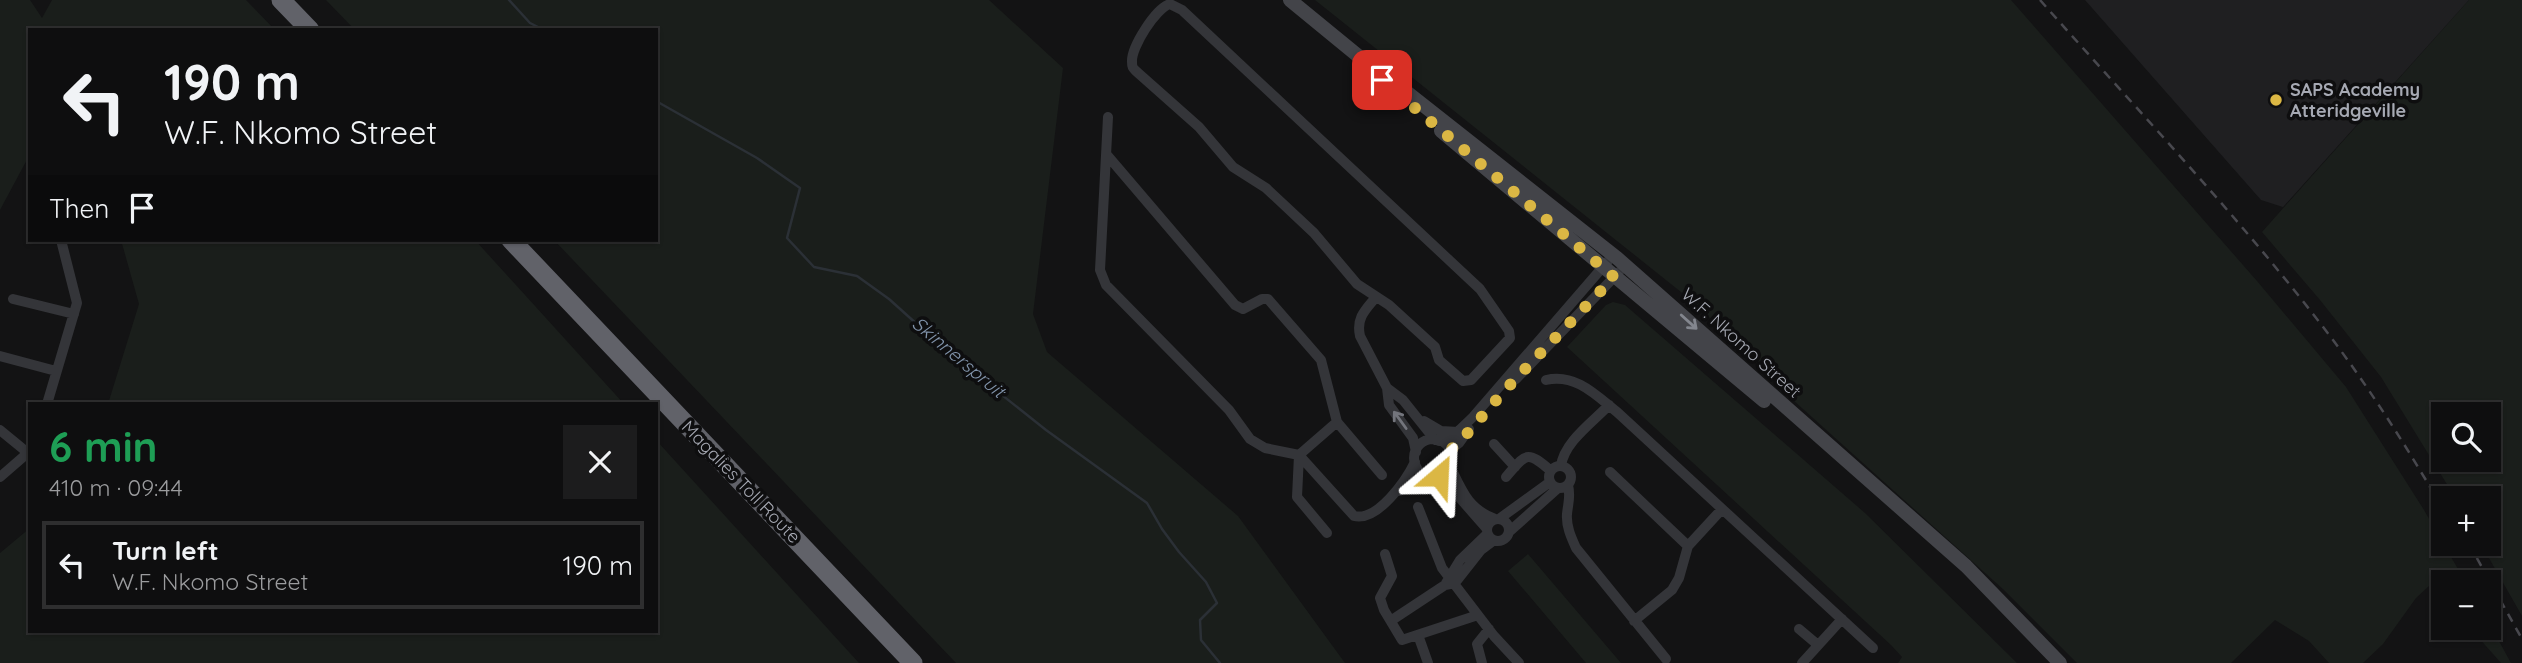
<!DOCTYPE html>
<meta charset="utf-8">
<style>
body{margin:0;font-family:Quicksand,sans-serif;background:#1c1c1d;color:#f1f3f6;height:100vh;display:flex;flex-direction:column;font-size:26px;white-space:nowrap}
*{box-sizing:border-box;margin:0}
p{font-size:23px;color:#9b9c9e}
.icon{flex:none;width:38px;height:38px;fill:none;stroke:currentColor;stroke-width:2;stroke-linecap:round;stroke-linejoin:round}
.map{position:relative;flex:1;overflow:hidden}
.details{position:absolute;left:28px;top:402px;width:630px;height:231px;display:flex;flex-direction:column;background:#0e0e0f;border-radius:0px;box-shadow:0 2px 5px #0004,0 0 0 2px #2e2e2f}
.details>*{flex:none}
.hud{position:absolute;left:28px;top:28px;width:630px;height:214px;border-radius:0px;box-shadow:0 2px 5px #0004,0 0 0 2px #2e2e2f;background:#0e0e0f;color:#f1f3f6;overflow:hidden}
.buttons{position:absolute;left:2431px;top:402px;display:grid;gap:14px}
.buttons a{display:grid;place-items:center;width:70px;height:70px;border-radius:0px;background:#0e0e0f;box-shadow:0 2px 5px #0004,0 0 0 2px #2e2e2f;font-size:35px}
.pin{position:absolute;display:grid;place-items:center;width:60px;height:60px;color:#fff;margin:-30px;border-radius:14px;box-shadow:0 4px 10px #0006}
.me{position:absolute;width:77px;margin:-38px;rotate:26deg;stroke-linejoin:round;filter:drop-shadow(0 0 5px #0008)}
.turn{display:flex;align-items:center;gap:24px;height:147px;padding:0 21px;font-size:32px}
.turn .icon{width:91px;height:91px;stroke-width:2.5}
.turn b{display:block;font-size:49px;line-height:60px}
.then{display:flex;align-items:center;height:66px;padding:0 21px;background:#0003;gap:14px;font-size:26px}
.round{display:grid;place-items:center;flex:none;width:74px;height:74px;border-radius:0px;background:#1c1c1d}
.overview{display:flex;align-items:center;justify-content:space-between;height:119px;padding:0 21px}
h1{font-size:42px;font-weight:700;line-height:52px;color:#1e9e55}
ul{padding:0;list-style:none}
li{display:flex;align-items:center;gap:21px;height:88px;margin:0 14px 10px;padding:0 7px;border:4px solid #2e2e2f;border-radius:0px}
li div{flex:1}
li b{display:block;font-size:26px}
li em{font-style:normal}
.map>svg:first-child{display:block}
.built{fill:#1f1f21}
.green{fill:#1a1e1b;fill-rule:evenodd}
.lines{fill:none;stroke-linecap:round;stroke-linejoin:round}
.stream{stroke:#2b3036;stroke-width:2.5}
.street{stroke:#343539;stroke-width:10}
.secondary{stroke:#434449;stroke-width:14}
.highway{stroke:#616269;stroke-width:19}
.rail{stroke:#48484e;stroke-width:2.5;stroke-dasharray:9 7;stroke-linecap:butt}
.oneway{stroke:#83868e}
.oneway2{stroke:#73757c}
.route{stroke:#dbb744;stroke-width:12;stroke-dasharray:0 21.6}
.poi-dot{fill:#dbb744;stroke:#0e0e0f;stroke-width:2.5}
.labels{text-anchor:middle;stroke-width:7;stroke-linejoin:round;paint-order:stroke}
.poi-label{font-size:18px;font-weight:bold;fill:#a6a9b3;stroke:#0e0e0f;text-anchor:start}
.street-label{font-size:18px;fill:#a6a9b3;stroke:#0e0e0f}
.water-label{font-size:19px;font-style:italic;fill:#8193aa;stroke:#0e0e0f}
</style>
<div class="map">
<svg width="2522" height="663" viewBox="0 0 2522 663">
<rect width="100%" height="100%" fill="#131314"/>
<path class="built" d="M2085,0H2469L2283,207L2261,200Z"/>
<path class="green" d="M0,0H30L42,18L52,0H246L275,30H30V154L0,210Z
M326,0H989L1063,68L1033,314L1047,352L1238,516L1345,663H956L554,240H656V30H355Z
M1315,0H2011L2257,281L2346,387L2424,510L2466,583H2443V600L2429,586L2416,598L2383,644L2363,663H2329L2309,641L2275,620L2231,663H2077L2004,590L1793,400L1696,304Z
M2469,0H2522V616L2481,544H2488V499H2456L2381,377L2320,300L2262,232ZM2443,415H2488V460H2443Z
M121,240H475L624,404H108L139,304Z
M1613,302L1625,305L1865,513L2017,663H1898L1902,657L1891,645L1567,347L1606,305Z
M656,440L859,663H0V553L30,528V632H656Z
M1528,554L1621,663H1586L1508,571Z
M2489,623L2511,663H2501L2470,628H2488Z"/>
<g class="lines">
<path class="stream" d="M509,0L530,23L544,30
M656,101L757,158L800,188L787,238L814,267L857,276L889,299L949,353L1046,430L1147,503L1162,529L1179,552L1206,582L1217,603L1200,620L1201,640L1220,663"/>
<path class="street" d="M1170,4L1182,10L1480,289L1509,331L1510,338L1471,380L1463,381L1439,360L1435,347L1389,305L1357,284L1314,233L1266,188L1233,167L1199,127L1137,72C1133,68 1132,68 1132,62C1131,47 1156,8 1170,4Z
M1108,117L1100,270L1106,285L1229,410L1250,439L1265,448L1299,455L1354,516C1377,522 1406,481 1415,462
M1107,155L1235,305L1243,309L1262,299H1268L1321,360L1337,422L1382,475
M1376,297C1365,310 1356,318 1360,336L1387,388L1389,405L1413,438L1416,452
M13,299L74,314
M0,356L56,371
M1516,379L1619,272
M1546,380C1575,373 1596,395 1617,412L1873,648
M1387,388L1403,400L1435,440
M47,404L77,303L61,240
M1424,421L1441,431L1458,432
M0,430L28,453
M1414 458a19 19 0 1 1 38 0a19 19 0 1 1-38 0Z
M1439,441L1451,438L1473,417L1608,261
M1494,444L1515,467
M1450,450L1459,443L1469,429
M1549 477a11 11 0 1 1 22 0a11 11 0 1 1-22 0Z
M1450,466C1462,491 1468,509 1495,519
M1561,466C1564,442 1593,422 1609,405
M1610,472L1688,546
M0,477L30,451
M1432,477L1452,489L1487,529
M1506,477C1526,454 1526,449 1551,471
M1568,485C1571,497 1568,503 1567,514C1566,526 1571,537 1576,548L1666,659
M1399,491L1416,484L1428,476
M1418,507L1442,568L1494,636L1519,663
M1487 530a11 11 0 1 1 22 0a11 11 0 1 1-22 0Z
M1499,519L1550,482
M1510,531L1558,488
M1327,533L1297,497L1299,455L1337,422
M1385,554L1392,576L1380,598L1384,610L1402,640L1478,615
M1446,583L1460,560L1487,534
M1392,620L1445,585L1455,583L1481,550L1493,541
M1634,621L1672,590L1679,578L1688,546L1722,509
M1799,629L1818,645
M1418,635L1428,663
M1482,663L1477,644L1489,629
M1802,663L1842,619"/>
<path class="secondary" d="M1290,0L1379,73L1385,75L1617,258L1966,566L2060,663
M1441,131L1764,401"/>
<path class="highway" d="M281,0L310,30
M511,240L913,663"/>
<path class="rail" d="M2040,0C2132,104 2228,205 2313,314C2362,376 2404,442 2443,509
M2469,544L2522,639"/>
</g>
<defs><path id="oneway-shaft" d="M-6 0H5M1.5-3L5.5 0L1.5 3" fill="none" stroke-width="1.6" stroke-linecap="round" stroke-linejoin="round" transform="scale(1.75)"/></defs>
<use class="oneway" href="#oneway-shaft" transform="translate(1689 322) rotate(42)"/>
<use class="oneway2" href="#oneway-shaft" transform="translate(1400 420) rotate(-126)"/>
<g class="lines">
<path class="route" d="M1382,80L1614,277L1504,391L1459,443L1450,450V466L1439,476"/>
</g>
<circle class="poi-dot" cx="2276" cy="100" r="7"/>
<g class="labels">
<g class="poi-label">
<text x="2290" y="96">SAPS Academy<tspan x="2290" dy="21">Atteridgeville</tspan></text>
</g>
<g class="street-label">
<text transform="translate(1741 343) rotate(42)" y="6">W.F. Nkomo Street</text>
<text transform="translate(741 482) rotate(46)" y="6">Magalies Toll Route</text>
</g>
<g class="water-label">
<text transform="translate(959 357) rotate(40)" y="7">Skinnerspruit</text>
</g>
</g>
</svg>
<div class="buttons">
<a><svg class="icon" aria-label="search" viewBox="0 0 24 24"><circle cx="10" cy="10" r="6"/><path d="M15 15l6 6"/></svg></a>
<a>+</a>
<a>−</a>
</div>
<div class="pin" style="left:1382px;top:80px;background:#d93025"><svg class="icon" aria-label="arrive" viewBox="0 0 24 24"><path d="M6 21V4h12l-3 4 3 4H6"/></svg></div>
<svg class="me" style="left:1439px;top:476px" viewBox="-20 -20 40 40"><path d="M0-17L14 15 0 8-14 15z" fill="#dbb744" stroke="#fff" stroke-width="4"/></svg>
<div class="hud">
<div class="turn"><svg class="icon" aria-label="left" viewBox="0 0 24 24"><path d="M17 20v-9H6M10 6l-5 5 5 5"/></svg><div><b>190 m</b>W.F. Nkomo Street</div></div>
<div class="then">Then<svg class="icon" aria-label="arrive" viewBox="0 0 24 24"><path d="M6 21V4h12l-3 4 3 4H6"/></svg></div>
</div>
<section class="details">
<div class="overview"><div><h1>6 min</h1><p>410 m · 09:44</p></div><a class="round"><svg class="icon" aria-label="close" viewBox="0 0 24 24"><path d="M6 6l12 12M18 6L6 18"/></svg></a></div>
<ul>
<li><svg class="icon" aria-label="left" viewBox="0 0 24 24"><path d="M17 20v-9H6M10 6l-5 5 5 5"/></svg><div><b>Turn left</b><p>W.F. Nkomo Street</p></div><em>190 m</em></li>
</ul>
</section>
</div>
